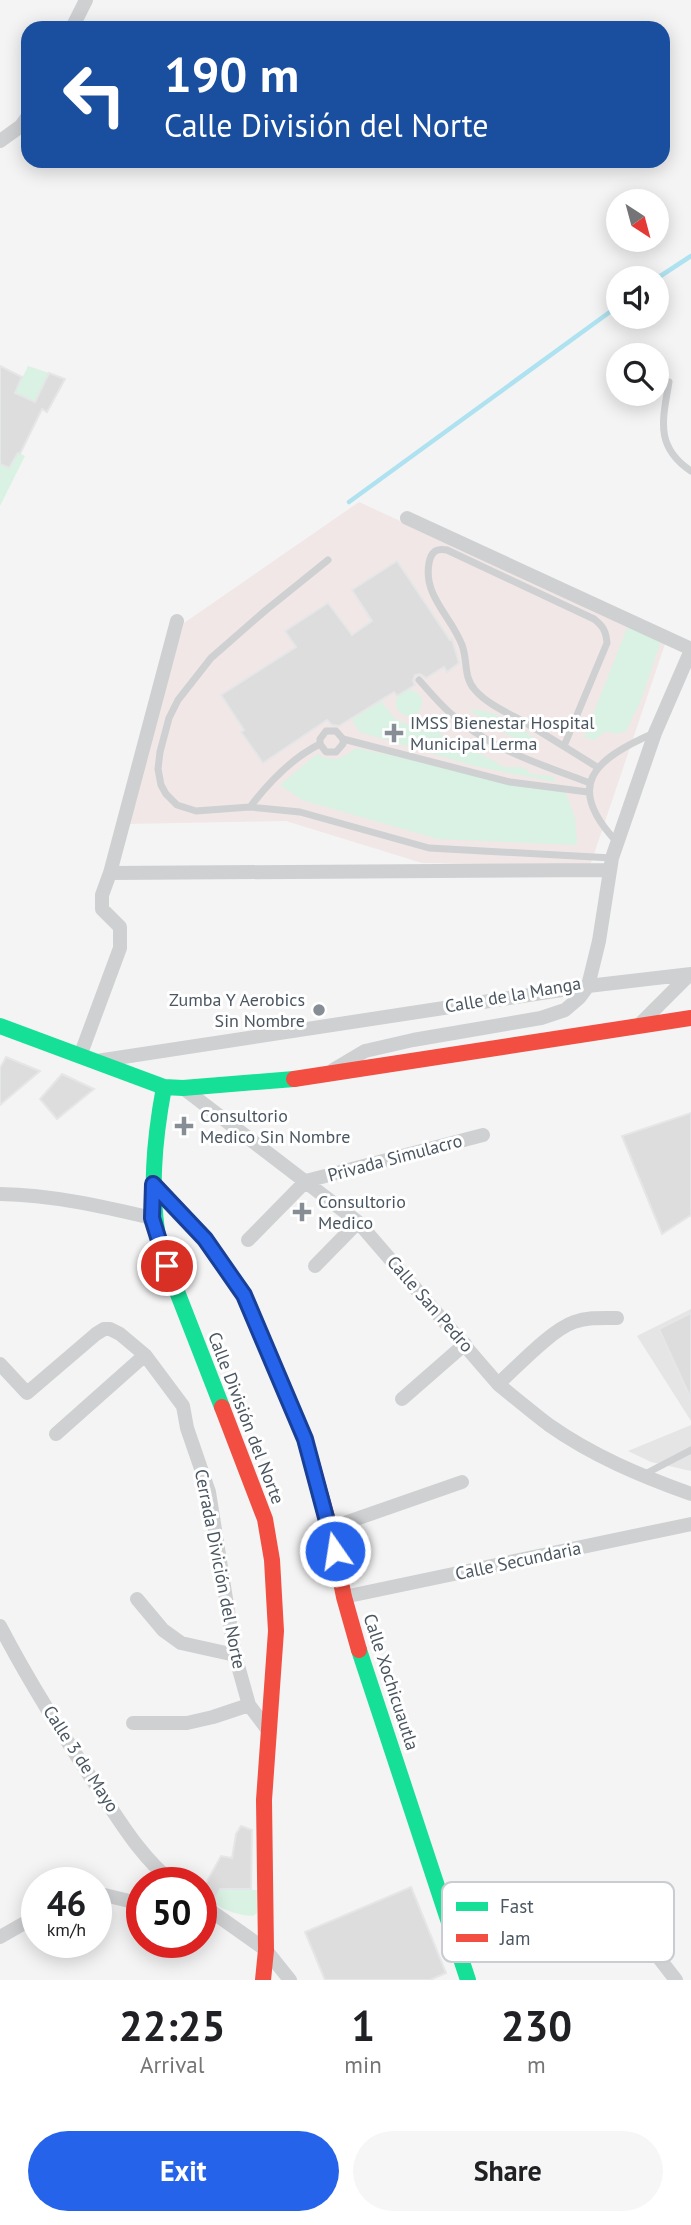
<!DOCTYPE html>
<meta charset="utf-8">
<style>
body{margin:0;font-family:"PT Sans",sans-serif;background:#f6f6f6;color:#202124;height:100vh;display:flex;flex-direction:column;font-size:26px;white-space:nowrap}
*{box-sizing:border-box;margin:0}
p{font-size:23px;color:#757577}
.icon{flex:none;width:38px;height:38px;fill:none;stroke:currentColor;stroke-width:2;stroke-linecap:round;stroke-linejoin:round}
.map{position:relative;height:1980px;overflow:hidden}
.sheet{display:flex;flex-direction:column;background:#fff;flex:1}
.sheet>*{flex:none}
.hud{position:absolute;left:21px;top:21px;width:649px;height:147px;border-radius:21px;box-shadow:0 4px 18px #0003;background:#1a4fa0;color:#fff;overflow:hidden}
.needle{width:46px;rotate:144deg}
.tools{position:absolute;left:606px;top:189px;display:grid;gap:14px}
.tools a{display:grid;place-items:center;width:63px;height:63px;border-radius:50%;background:#fff;box-shadow:0 4px 18px #0003;font-size:35px}
.speed{position:absolute;left:21px;top:1867px;display:flex;gap:14px;font-size:35px;font-weight:700;text-align:center}
.speed>*{display:grid;place-content:center;width:91px;height:91px;border-radius:50%;background:#fff;box-shadow:0 4px 18px #0003;line-height:1}
.speed small{font-size:18px;font-weight:400}
.speed .limit{border:10px solid #d22;background:#fff;color:#111}
.pin{position:absolute;display:grid;place-items:center;width:60px;height:60px;color:#fff;margin:-30px;border:4px solid #fff;border-radius:50%;box-shadow:0 2px 7px #0007}
.me{position:absolute;width:77px;margin:-38px;rotate:347deg;stroke-linejoin:round;filter:drop-shadow(0 0 5px #0008)}
.turn{display:flex;align-items:center;gap:24px;height:147px;padding:0 28px;font-size:32px}
.turn .icon{width:91px;height:91px;stroke-width:2.5}
.turn b{display:block;font-size:49px;line-height:60px}
.eta{display:flex;justify-content:space-evenly;align-items:center;height:119px;text-align:center}
.eta b{font-size:42px;font-weight:800;line-height:49px}
.primary-button{display:flex;gap:14px;margin-top:auto;padding:14px 28px}
.primary-button a{flex:1;height:80px;border-radius:42px;background:#2563eb;color:#fff;font-size:28px;font-weight:800;line-height:80px;text-align:center}
.primary-button a+a{background:#f6f6f6;color:#202124}
.map>svg:first-child{display:block}
.education{fill:#e6e5e6}
.medical{fill:#f1e7e6}
.green{fill:#d9f2e3}
.lines{fill:none;stroke-linecap:round;stroke-linejoin:round}
.stream{stroke:#aee2f0;stroke-width:4.5}
.building{fill:#ddddde;stroke:#e5e6e7;stroke-width:2}
.lane{stroke:#ced0d2;stroke-width:7}
.street{stroke:#ced0d2;stroke-width:14}
.fast{stroke:#16e098;stroke-width:16}
.jam{stroke:#f24e42;stroke-width:16}
.route-casing{stroke:#184099;stroke-width:18}
.route{stroke:#2563eb;stroke-width:12}
.poi-dot{fill:#868d94;stroke:#fff;stroke-width:2.5}
.labels{text-anchor:middle;stroke-width:6;stroke-linejoin:round;paint-order:stroke}
.poi-label{font-size:18px;fill:#4a5661;stroke:#fff;text-anchor:start}
.street-label{font-size:18px;fill:#4a5661;stroke:#fff}
.key{fill:#fff;stroke:#c9ccd0;stroke-width:2}
.key-label{font-size:19px;fill:#4a5661}
</style>
<div class="map">
<svg width="691" height="1980" viewBox="0 0 691 1980">
<rect width="100%" height="100%" fill="#f4f4f4"/>
<path class="education" d="M691,1309V1421L637,1336Z
M691,1425V1471L651,1462L628,1451Z"/>
<path class="medical" d="M359,502L665,644L590,866L422,863L286,821L127,824L184,623Z"/>
<path class="green" d="M28,366L49,373L35,402L15,393Z
M0,444L25,456L0,506Z
M628,626L661,641L641,700L626,731L615,734L606,731L594,740L584,737Z
M396 703a13 13 0 1 1 26 0a13 13 0 1 1-26 0Z
M381,701L395,719L403,723L436,729L458,750L481,754L504,767H523L531,774L552,776L556,782L474,766L360,732L352,720Z
M470,709C498,711 521,725 541,745C515,741 489,727 470,709Z
M356,748L566,793L575,818L577,845L438,839L302,800L280,785L317,754C333,763 342,759 356,748Z
M222,1889L258,1890L257,1913L253,1916C238,1915 226,1911 213,1903L216,1897L213,1895Z"/>
<g class="lines">
<path class="stream" d="M656,279L691,256
M349,502L618,306"/>
</g>
<path class="building" d="M0,366L22,377L15,393L35,402L49,373L65,379L47,412L42,409L20,454L18,453L9,468L0,464Z
M397,561L450,640L452,639L459,663L447,672L444,667L426,678L420,674L415,675L413,681L415,685L397,696L394,692L339,726L332,725L327,720L263,763L241,732L244,730L221,695L296,647L285,631L328,603L352,635L372,621L352,590Z
M6,1057L40,1071L0,1105V1068Z
M62,1074L94,1089L57,1119L40,1099Z
M691,1113V1215L662,1234L622,1136Z
M691,1313V1399L659,1329Z
M241,1826L252,1830L251,1889H220L214,1901L201,1892L221,1856L232,1858L236,1834Z
M411,1887L446,1973L430,1980H325L305,1932Z"/>
<g class="lines">
<path class="lane" d="M669,382C663,419 654,446 691,471
M328,560L266,610L211,658L178,700L169,718L160,752L158,769L161,785L166,794L177,805L196,811L250,807L300,812L429,848L612,858
M419,680C429,691 438,702 449,712C487,748 542,765 590,783
M343,739L510,782L588,792
M564,746L607,643C606,631 603,626 594,619L447,550C436,548 431,552 429,563C423,596 451,616 462,645C468,660 463,677 475,690C487,704 508,713 524,722C549,737 573,752 597,767
M250,807C269,782 292,758 320,744V739L326,731H336L343,739V744L336,752H326L320,744
M617,842C563,785 595,759 654,733
M645,1474L691,1450"/>
<path class="street" d="M72,28L86,0
M0,141L21,126L28,116
M407,518L691,649
M110,873L610,870
M638,1026L690,974
M80,1056L120,948V927L102,909V895L110,873L177,621
M97,1061L588,986L691,974
M333,1070L365,1051L413,1040L541,1018L565,1010L579,998L588,986L599,941L612,858L655,733L691,650
M183,1088L358,1222L498,1384C515,1398 532,1412 549,1425C593,1456 641,1476 691,1494
M0,1194C52,1195 101,1206 152,1218
M248,1240L306,1181L483,1135
M315,1266L358,1222
M0,1364L27,1393L96,1334L104,1329H110L120,1334L145,1355L183,1406L187,1428L209,1492L235,1655L249,1705L268,1730
M498,1384C517,1367 551,1330 574,1322C588,1317 602,1318 617,1318
M402,1399L465,1344
M56,1434L145,1355
M330,1528L462,1482
M344,1597L691,1524
M137,1599L163,1630L181,1643L235,1655
M0,1626C29,1682 63,1735 97,1787C119,1820 142,1859 174,1883
M133,1723H187L213,1717L249,1705
M96,1893L142,1904
M201,1904L266,1950L290,1980
M624,1913L676,1980
M0,1937L37,1916"/>
<path class="fast" d="M0,1026L164,1087L183,1088L294,1079
M164,1087C154,1141 149,1194 160,1248L222,1407
M359,1650L468,1980"/>
<path class="jam" d="M294,1079L691,1018
M153,1183L205,1239L244,1295L305,1439L330,1528L344,1597L359,1650
M222,1407L265,1519L272,1560L276,1631L264,1800L266,1950L263,1980"/>
</g>
<g class="lines">
<g class="route-casing">
<path id="route" d="M167,1266L152,1218L153,1184L205,1239L244,1295L305,1439L335,1551"/>
</g>
<use href="#route" class="route"/>
</g>
<g class="poi-dot">
<path d="M390.5 722.5h7v7h7v7h-7v7h-7v-7h-7v-7h7z"/>
<circle cx="319" cy="1010" r="7"/>
<path d="M180.5 1115.5h7v7h7v7h-7v7h-7v-7h-7v-7h7z"/>
<path d="M298.5 1201.5h7v7h7v7h-7v7h-7v-7h-7v-7h7z"/>
</g>
<g class="labels">
<g class="poi-label">
<text x="410" y="729">IMSS Bienestar Hospital<tspan x="410" dy="21">Municipal Lerma</tspan></text>
<text x="305" y="1006" text-anchor="end">Zumba Y Aerobics<tspan x="305" dy="21">Sin Nombre</tspan></text>
<text x="200" y="1122">Consultorio<tspan x="200" dy="21">Medico Sin Nombre</tspan></text>
<text x="318" y="1208">Consultorio<tspan x="318" dy="21">Medico</tspan></text>
</g>
<g class="street-label">
<text transform="translate(513 995) rotate(-10)" y="6">Calle de la Manga</text>
<text transform="translate(395 1158) rotate(-15)" y="6">Privada Simulacro</text>
<text transform="translate(430 1304) rotate(49)" y="6">Calle San Pedro</text>
<text transform="translate(246 1418) rotate(69)" y="6">Calle División del Norte</text>
<text transform="translate(518 1561) rotate(-12)" y="6">Calle Secundaria</text>
<text transform="translate(220 1569) rotate(79)" y="6">Cerrada Divición del Norte</text>
<text transform="translate(391 1682) rotate(72)" y="6">Calle Xochicuautla</text>
<text transform="translate(81 1759) rotate(57)" y="6">Calle 3 de Mayo</text>
</g>
</g>
<rect x="442" y="1882" width="232" height="80" rx="10" class="key"/>
<rect x="456" y="1902" width="32" height="9" fill="#16e098"/>
<rect x="456" y="1934" width="32" height="8" fill="#f24e42"/>
<g class="key-label">
<text x="500" y="1913">Fast</text>
<text x="500" y="1945">Jam</text>
</g>
</svg>
<div class="tools">
<a><svg class="needle" viewBox="-14 -14 28 28"><path d="M0-13l5 13h-10z" fill="#e53935"/><path d="M0 13l5-13h-10z" fill="#757577"/></svg></a>
<a><svg class="icon" aria-label="sound" viewBox="0 0 24 24"><path d="M4 9h4l5-4v14l-5-4H4zM17 9q2 3 0 6"/></svg></a>
<a><svg class="icon" aria-label="search" viewBox="0 0 24 24"><circle cx="10" cy="10" r="6"/><path d="M15 15l6 6"/></svg></a>
</div>
<div class="speed"><div>46<small>km/h</small></div><div class="limit">50</div></div>
<div class="pin" style="left:167px;top:1266px;background:#d93025"><svg class="icon" aria-label="arrive" viewBox="0 0 24 24"><path d="M6 21V4h12l-3 4 3 4H6"/></svg></div>
<svg class="me" style="left:335px;top:1551px" viewBox="-20 -20 40 40"><circle r="17" fill="#2563eb" stroke="#fff" stroke-width="3"/><path d="M0-11L8 9 0 5-8 9z" fill="#fff"/></svg>
<div class="hud">
<div class="turn"><svg class="icon" aria-label="left" viewBox="0 0 24 24"><path d="M17 20v-9H6M10 6l-5 5 5 5"/></svg><div><b>190 m</b>Calle División del Norte</div></div>
</div>
</div>
<section class="sheet">
<div class="eta">
<div><b>22:25</b><p>Arrival</p></div>
<div><b>1</b><p>min</p></div>
<div><b>230</b><p>m</p></div>
</div>
<div class="primary-button"><a>Exit</a><a>Share</a></div>
</section>
